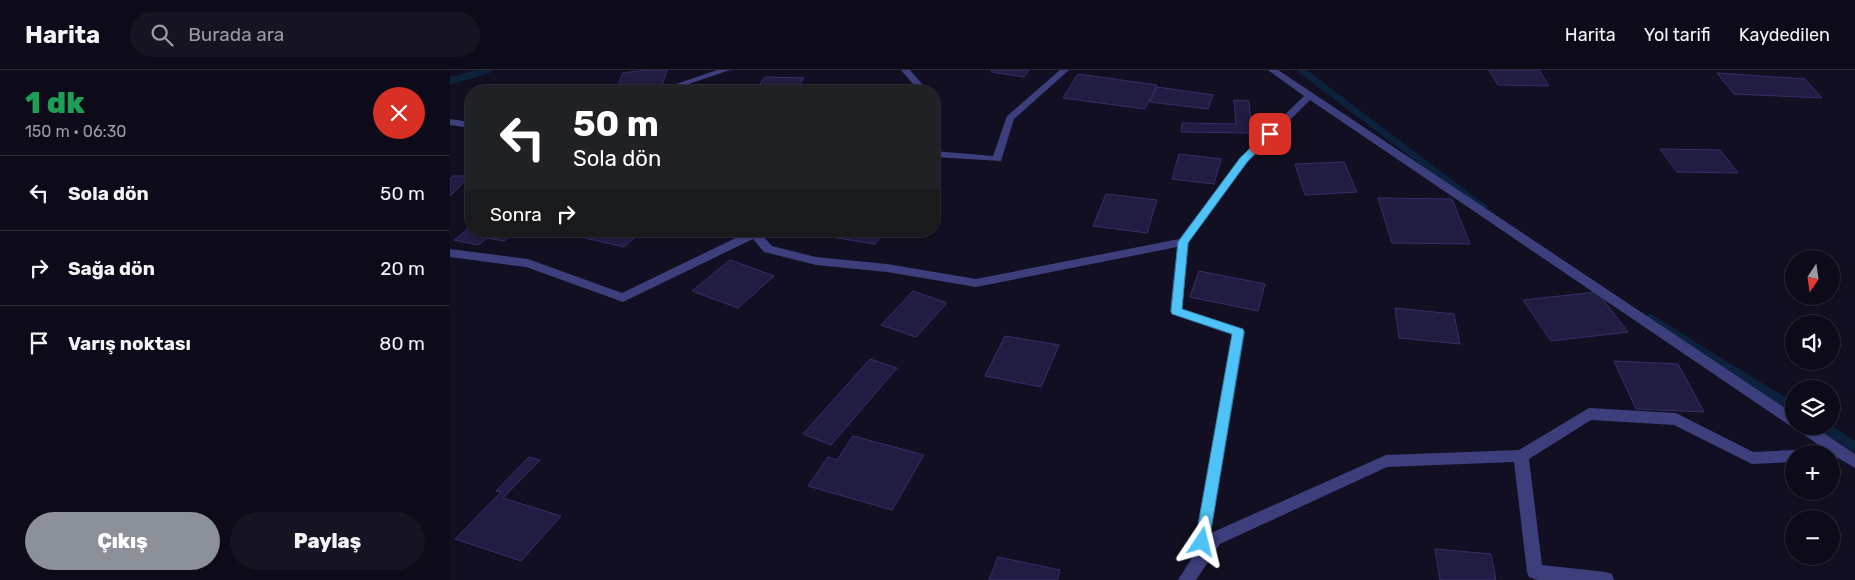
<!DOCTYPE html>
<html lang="tr">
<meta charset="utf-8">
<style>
body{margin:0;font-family:Rubik,sans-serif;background:#161422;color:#f1f3f6;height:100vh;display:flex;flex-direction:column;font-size:19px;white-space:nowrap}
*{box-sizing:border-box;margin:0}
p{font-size:16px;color:#9a9ba2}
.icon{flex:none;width:28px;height:28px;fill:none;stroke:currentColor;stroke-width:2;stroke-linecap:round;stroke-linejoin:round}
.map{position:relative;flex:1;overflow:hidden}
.drawer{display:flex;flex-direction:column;background:#0d0b19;width:450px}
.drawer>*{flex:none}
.hud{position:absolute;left:15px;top:15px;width:475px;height:152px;border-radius:20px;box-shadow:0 1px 4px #0004,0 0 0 1px #2d2b38;background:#202124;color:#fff;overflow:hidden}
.needle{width:32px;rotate:193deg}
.buttons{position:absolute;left:1335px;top:180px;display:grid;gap:10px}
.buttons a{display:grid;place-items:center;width:55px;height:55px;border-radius:50%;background:#0d0b19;box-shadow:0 1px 4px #0004,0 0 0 1px #2d2b38;font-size:25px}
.pin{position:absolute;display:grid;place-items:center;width:42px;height:42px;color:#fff;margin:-21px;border-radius:10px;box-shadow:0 2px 8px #0006}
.me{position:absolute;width:55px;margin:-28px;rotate:10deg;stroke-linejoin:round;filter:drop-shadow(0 0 4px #0008)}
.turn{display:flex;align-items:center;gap:18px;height:105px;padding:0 25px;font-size:22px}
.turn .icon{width:65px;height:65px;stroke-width:2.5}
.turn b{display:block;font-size:35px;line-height:42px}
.then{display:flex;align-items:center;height:48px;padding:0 25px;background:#0003;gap:10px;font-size:19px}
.round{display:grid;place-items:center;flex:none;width:52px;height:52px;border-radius:26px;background:#161422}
.head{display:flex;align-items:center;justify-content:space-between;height:85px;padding:0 25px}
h1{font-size:30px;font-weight:800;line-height:38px;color:#1e9e55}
.button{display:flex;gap:10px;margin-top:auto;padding:10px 25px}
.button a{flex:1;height:58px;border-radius:30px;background:#8c9099;color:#fff;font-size:20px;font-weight:800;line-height:58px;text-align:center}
.button a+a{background:#161422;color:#f1f3f6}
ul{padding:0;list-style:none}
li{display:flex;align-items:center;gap:15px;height:75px;padding:0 25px;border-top:1px solid #2d2b38}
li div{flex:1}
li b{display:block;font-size:19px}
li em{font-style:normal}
header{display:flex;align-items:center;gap:30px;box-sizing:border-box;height:70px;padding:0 25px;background:#0d0b19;border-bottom:1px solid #2d2b38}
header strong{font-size:24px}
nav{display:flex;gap:28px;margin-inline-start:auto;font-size:18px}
.search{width:350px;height:45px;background:#161422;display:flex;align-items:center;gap:12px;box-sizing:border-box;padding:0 18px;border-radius:28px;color:#9a9ba2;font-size:19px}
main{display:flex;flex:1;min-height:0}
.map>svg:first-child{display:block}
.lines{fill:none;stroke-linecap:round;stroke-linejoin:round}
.stream-far2{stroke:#0c213c;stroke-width:7}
.stream-far1{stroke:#0c213c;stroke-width:8}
.stream{stroke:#0c213c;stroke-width:10}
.building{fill:#211c41;stroke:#372f6b}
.minor{fill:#3d3f7d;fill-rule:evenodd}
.route{fill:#4fc3f7;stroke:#337fa1}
</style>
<header>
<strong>Harita</strong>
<div class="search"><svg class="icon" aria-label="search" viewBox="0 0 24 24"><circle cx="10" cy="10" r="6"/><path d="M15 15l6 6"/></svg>Burada ara</div>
<nav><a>Harita</a><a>Yol tarifi</a><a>Kaydedilen</a></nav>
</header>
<main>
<section class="drawer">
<div class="head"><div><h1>1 dk</h1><p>150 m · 06:30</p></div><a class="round" style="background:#d93025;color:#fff"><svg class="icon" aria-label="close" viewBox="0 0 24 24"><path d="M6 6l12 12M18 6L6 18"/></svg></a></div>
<ul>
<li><svg class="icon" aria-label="left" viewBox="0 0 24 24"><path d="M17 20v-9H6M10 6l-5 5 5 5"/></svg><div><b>Sola dön</b></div><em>50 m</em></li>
<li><svg class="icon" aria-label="right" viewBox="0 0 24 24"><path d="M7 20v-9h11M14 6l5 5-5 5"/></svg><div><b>Sağa dön</b></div><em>20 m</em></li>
<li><svg class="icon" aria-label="arrive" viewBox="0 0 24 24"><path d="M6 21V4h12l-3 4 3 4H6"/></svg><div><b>Varış noktası</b></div><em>80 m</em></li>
</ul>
<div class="button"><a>Çıkış</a><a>Paylaş</a></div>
</section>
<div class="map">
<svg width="1405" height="510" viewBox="0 0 1405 510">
<rect width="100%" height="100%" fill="#110f21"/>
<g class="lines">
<path class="stream-far2" d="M851,0L1031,136
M0,11L38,0"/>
<path class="stream-far1" d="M1030,135L1033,137
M1200,248L1287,303"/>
<path class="stream" d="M1285,302L1344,339
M1372,356L1405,377"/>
</g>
<path class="building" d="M196,0H217L211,18L166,21L173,3Z
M542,0H579L574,7L541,2Z
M1039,0H1089L1099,16L1048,15Z
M1267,3L1355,9L1372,28L1284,24Z
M628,4L707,15L695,39L613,28Z
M315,7L354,8L345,21H305Z
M707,17L763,25L758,39L700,32Z
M784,30L799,31L802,63L731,62L732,53L786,54Z
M1210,79L1270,80L1288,103L1227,102Z
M729,84L771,89L764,114L722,109Z
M894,92L907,122L855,125L845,94Z
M3,106H20L0,126V109Z
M656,124L707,130L697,163L643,156Z
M928,128L1002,129L1020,174L942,173Z
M21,157V161H66L54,171L37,168L28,175L4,170Z
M143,161H192L174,177L135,168Z
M386,161H435L425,174L381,167Z
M280,190L324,206L288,238L242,221Z
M749,201L815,214L808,241L740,227Z
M463,221L497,233L466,267L431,255Z
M1147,222L1178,262L1101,271L1073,230Z
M945,238L1004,244L1010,274L949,268Z
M555,266L609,275L591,317L535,306Z
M420,289L447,298L381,375L353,364Z
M1164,291L1228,294L1254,342L1186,339Z
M403,366L474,385L442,440L358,416L378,387L387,390Z
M79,387L90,390L53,428L111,446L71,491L5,469L51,422L46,421Z
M985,479L1041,484L1046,510H990Z
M548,487L610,500L607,510H539Z"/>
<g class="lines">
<path class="minor" d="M267,0H280L218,21H206Z
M451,0H460L478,21H469Z
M610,0H619L564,49L551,91L484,87V81L543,86L557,46Z
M818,0H828L1344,344V356H1363L1405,384V398L1388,388L1381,389V384H1363L1365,380L1373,378L1347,360L1345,356L1339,355L860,30L798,92L739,172L732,239L793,259L795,262L761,463L936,385L1069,380L1139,338L1226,343L1303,382L1344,380L1350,384H1344V392L1302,394L1224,355L1141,350L1079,389L1092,495L1156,502L1162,504L1164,510H1087L1079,507L1077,502L1064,392L937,397L770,474L746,510H728L742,488L782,265L722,244L720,241L727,177L526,217L437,202L366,195L314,182L303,169L173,232L76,197L0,187V179L78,189L172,223L300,161H315L312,165L322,176L366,187L437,194L526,209L729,169L790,88L854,26Z
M0,49L21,52V58L0,55Z"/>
</g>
<path class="route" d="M817,62L824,64L797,92L738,173L732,239L793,259L794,262L759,472L757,477L752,479L747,477L745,472L782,264L722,244L721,241L728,172L790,88Z"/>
</svg>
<div class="buttons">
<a><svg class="needle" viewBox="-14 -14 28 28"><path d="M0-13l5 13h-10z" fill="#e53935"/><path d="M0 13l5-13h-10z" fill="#9a9ba2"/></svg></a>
<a><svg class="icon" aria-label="sound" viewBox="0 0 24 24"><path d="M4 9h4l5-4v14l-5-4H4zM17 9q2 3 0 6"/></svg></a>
<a><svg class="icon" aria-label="layers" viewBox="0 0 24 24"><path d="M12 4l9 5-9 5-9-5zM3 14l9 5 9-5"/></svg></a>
<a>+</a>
<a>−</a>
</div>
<div class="pin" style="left:820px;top:64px;background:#d93025"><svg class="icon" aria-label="arrive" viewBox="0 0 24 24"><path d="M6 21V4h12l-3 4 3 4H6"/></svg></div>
<svg class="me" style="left:752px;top:472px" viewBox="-20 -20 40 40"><path d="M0-17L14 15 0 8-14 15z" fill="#4fc3f7" stroke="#fff" stroke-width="4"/></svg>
<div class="hud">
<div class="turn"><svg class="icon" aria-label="left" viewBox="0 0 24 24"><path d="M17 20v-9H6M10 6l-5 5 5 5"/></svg><div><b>50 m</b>Sola dön</div></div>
<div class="then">Sonra<svg class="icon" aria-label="right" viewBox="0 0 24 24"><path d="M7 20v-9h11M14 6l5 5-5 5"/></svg></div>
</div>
</div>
</main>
